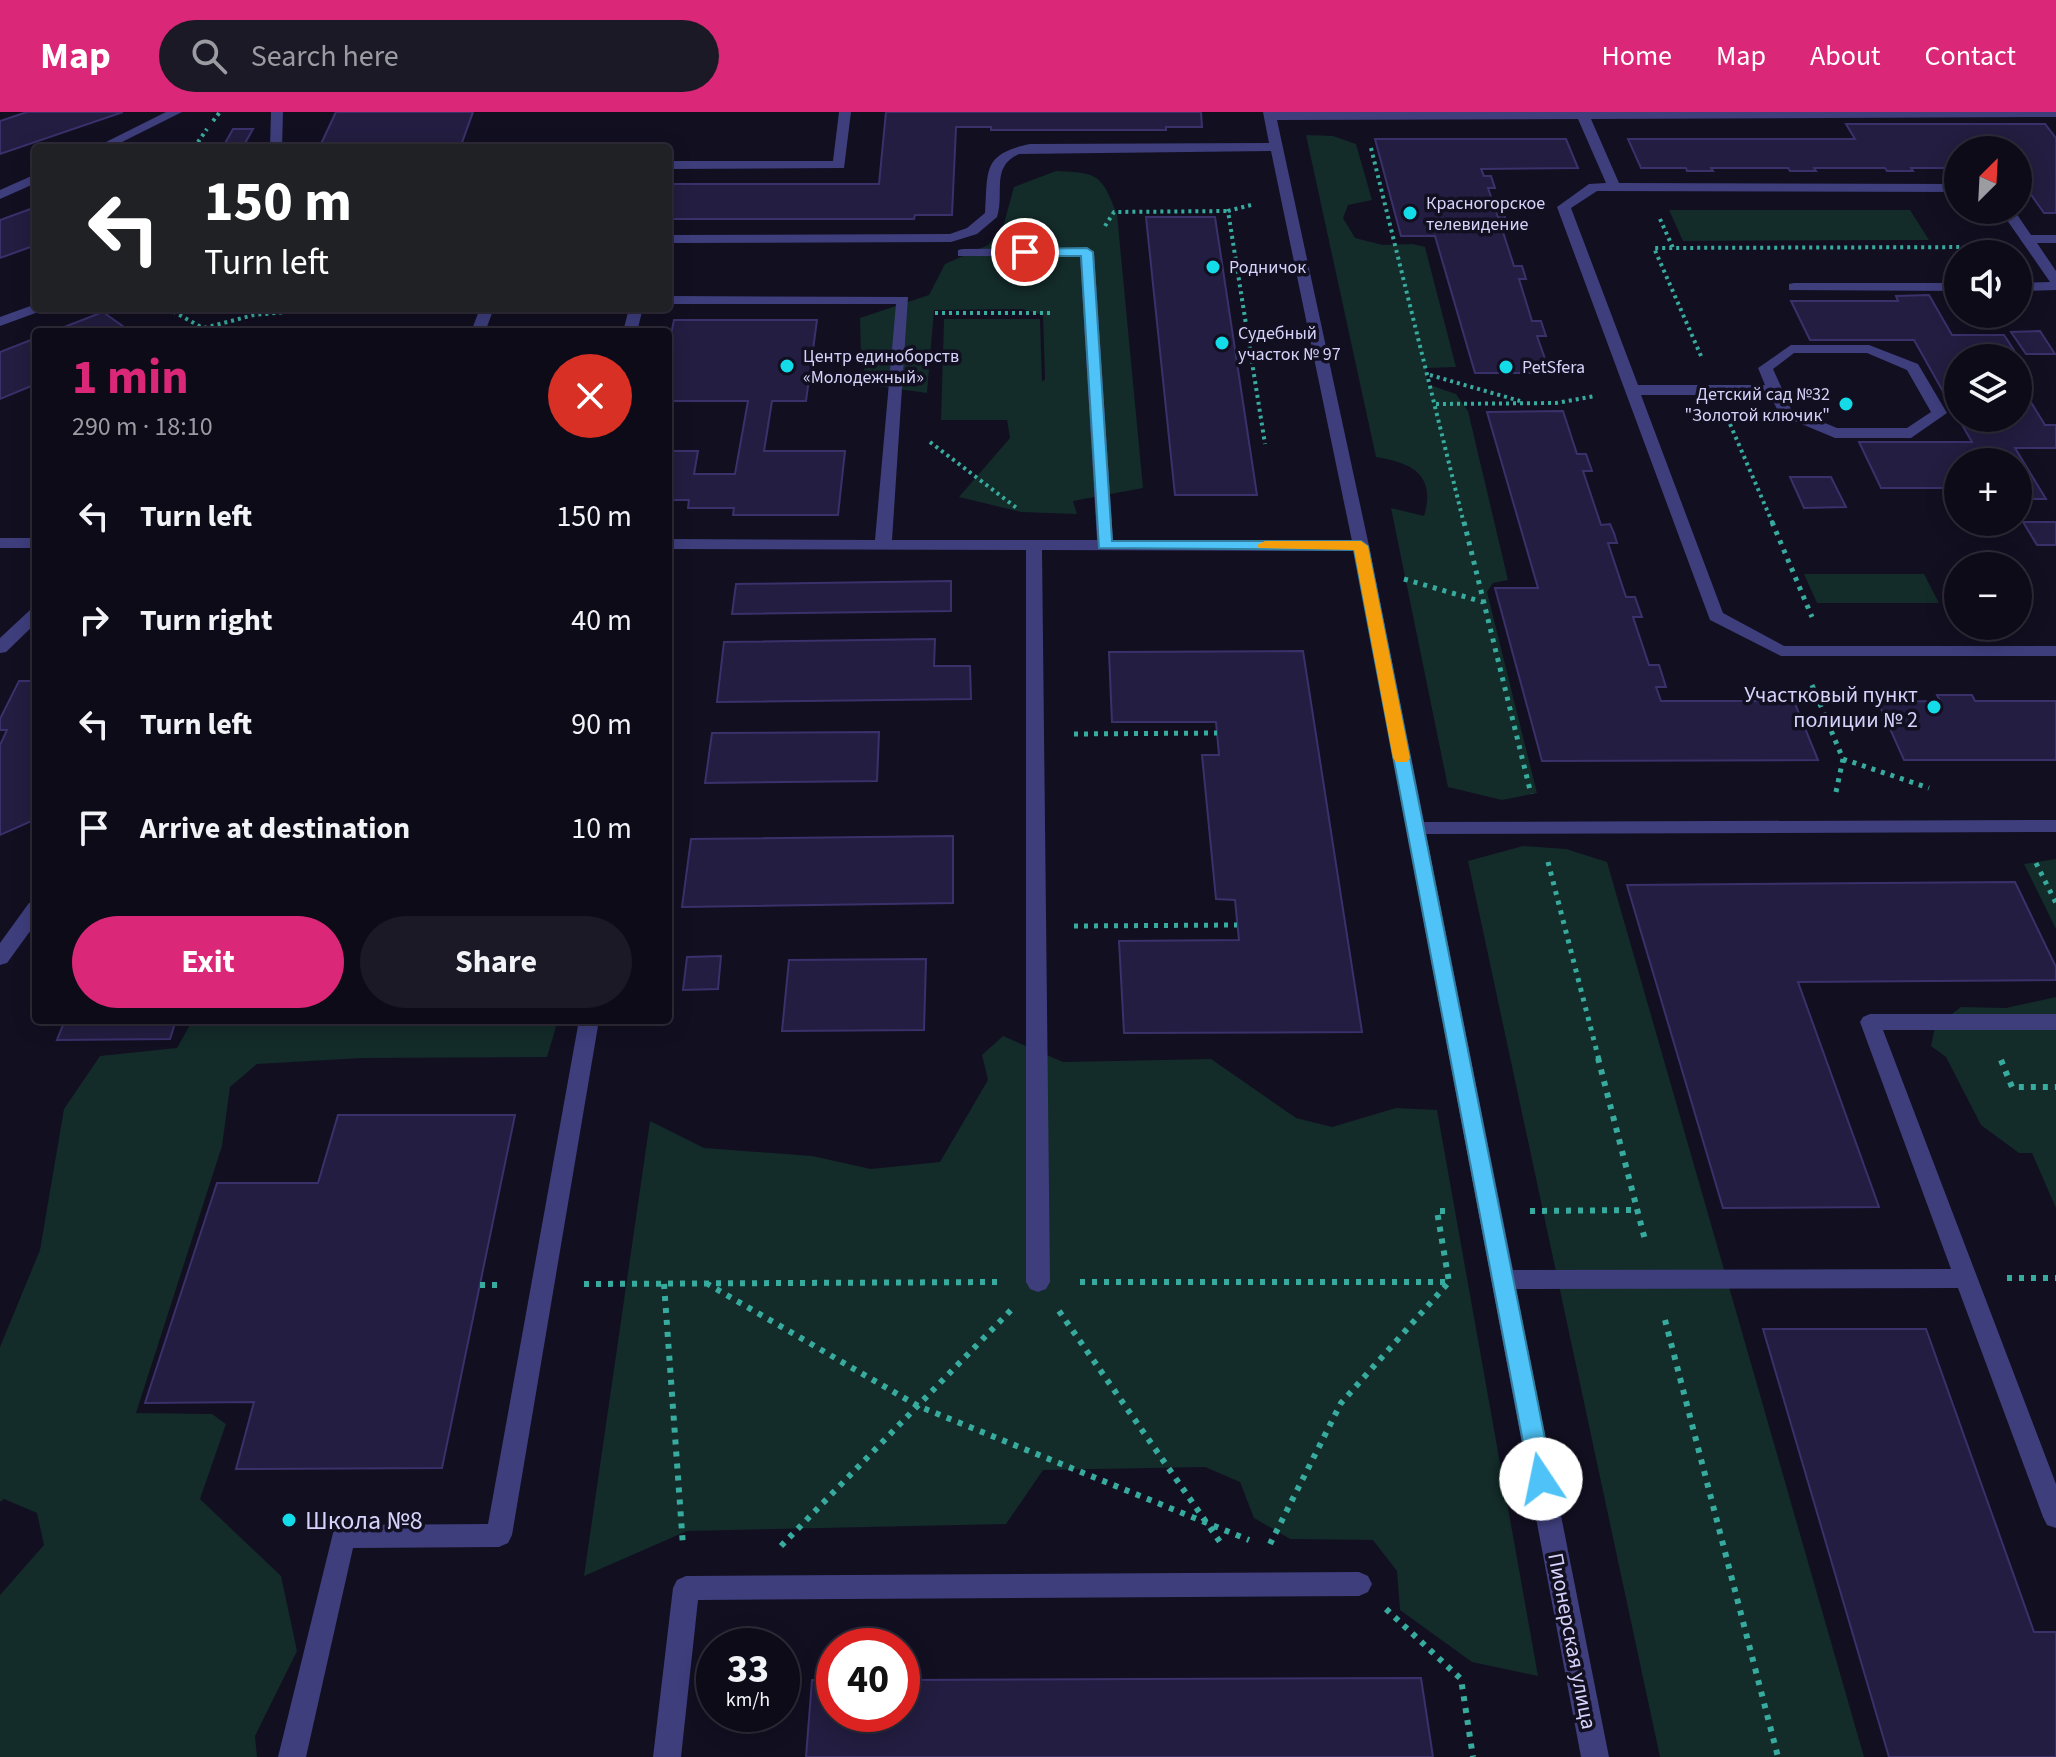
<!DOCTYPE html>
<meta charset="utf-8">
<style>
body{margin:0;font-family:"Source Sans 3",sans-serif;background:#1c1926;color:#f1f3f6;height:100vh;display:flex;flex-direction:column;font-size:30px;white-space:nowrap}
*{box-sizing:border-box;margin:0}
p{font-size:26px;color:#9b9ba2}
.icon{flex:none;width:44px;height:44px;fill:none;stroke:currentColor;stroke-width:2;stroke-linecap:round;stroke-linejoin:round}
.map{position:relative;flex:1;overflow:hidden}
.sheet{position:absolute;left:32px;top:216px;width:640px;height:696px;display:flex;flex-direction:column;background:#0e0b19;border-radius:8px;box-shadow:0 4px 20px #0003,0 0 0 2px #2e2b38}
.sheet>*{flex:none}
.hud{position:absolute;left:32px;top:32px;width:640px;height:168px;border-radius:8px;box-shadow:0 4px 20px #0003,0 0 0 2px #2e2b38;background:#202124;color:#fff;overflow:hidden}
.needle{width:52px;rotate:24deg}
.fabs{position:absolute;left:1944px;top:24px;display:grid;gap:16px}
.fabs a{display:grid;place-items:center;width:88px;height:88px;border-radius:50%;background:#0e0b19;box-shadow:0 4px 20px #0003,0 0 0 2px #2e2b38;font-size:40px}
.speed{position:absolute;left:696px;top:1516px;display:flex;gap:16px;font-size:40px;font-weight:700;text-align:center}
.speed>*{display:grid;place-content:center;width:104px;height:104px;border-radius:50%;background:#0e0b19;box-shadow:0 4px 20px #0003,0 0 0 2px #2e2b38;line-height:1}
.speed small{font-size:20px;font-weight:400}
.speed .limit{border:12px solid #d22;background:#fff;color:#111}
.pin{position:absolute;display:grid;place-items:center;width:68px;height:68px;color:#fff;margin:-34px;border:4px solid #fff;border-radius:50%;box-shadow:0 2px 8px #0007}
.me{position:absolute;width:88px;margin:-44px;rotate:349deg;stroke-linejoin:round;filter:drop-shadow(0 0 6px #0008)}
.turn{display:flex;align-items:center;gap:28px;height:168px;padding:0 40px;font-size:36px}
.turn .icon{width:104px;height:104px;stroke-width:2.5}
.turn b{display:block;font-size:56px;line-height:68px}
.round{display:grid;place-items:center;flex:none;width:84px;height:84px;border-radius:42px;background:#1c1926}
.head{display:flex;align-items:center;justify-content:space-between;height:136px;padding:0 40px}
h1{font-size:48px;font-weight:700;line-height:60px;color:#db2777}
.action{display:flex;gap:16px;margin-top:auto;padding:16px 40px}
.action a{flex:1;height:92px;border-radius:48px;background:#db2777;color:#fff;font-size:32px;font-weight:700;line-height:92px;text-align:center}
.action a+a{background:#1c1926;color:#f1f3f6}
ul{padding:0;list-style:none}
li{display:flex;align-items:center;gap:24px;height:104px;padding:0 40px}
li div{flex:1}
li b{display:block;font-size:30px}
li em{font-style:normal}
header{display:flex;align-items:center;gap:48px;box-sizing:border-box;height:112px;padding:0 40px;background:#db2777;color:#fff}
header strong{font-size:38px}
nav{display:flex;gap:44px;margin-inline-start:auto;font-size:28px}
.search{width:560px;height:72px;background:#1c1926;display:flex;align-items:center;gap:20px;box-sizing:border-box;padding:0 28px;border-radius:44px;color:#9b9ba2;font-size:30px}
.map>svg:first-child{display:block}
.green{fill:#132b29}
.building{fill:#231d41;stroke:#3a316b;stroke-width:2}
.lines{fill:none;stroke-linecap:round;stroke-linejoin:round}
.path-far2{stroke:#38ab9f;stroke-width:4;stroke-dasharray:3 4;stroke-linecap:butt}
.path-far1{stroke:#38ab9f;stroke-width:5;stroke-dasharray:4 6;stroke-linecap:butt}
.path{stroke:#38ab9f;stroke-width:6;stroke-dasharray:5 7;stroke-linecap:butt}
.minor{fill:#3e3e7d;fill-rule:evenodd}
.route{fill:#4fc3f7;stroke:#337fa1;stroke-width:2}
.slow{fill:#f59e0b}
.poi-dot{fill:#13dbe8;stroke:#120f21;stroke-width:3}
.labels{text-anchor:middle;stroke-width:7;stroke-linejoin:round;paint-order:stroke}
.far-poi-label{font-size:18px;fill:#d6d3fb;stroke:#120f21;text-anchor:start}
.poi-label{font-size:22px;fill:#d6d3fb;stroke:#120f21;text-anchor:end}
.street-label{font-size:22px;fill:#d6d3fb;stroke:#120f21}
.near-poi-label{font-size:26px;fill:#d6d3fb;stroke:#120f21;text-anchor:start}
</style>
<header>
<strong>Map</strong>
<div class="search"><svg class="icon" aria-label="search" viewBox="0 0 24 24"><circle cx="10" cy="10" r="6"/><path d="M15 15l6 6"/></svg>Search here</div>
<nav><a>Home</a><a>Map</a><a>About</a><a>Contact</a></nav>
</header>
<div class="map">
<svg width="2056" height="1645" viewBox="0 0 2056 1645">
<rect width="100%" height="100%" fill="#120f21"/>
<path class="green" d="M1306,23L1333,24L1356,32L1372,88L1348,93L1343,106L1355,126L1383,133L1413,132L1425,135L1456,255L1426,256L1427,272L1456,282L1468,299L1508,468L1493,471L1487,480L1537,681L1502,688L1448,675L1391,396L1424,404C1436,363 1413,351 1376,345Z
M1056,59C1099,61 1101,62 1117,102L1143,376L1073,389L1077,402L1021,400L959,385L1010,326L1007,308H941L944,207H1040L1042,270L1045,267L1043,203L1023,197L934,198L927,281L869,273L861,247L860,206L929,183L945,152L988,133L1003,115L1014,75Z
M1669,98H1910L1929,128L1683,129Z
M311,214L437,215L435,220H308Z
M1804,462H1924L1939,491H1817Z
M1523,734L1566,737L1607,750L1864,1645H1660L1468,749Z
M2056,747V817L2024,752Z
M2056,885V1096L2032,1041H2019L1981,1013L1946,945L1931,934L1935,915L1961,895L2006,896Z
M558,908L547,945L362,946L257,952L230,975L222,1034L136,1301L212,1302L226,1312L200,1387L281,1464L297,1539L255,1624L257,1645H0V1483L44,1433L37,1401L4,1387L0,1390V1235L40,1138L64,997L100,944L177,936L191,911Z
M1003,924L1063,950L1211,947L1296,1006L1332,1015L1396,996L1437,998L1538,1564L1472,1550L1400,1498L1397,1459L1373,1428L1290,1427L1254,1406L1240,1370L1205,1355L1043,1358L1006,1412L687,1419L584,1464L650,1009L704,1036L812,1044L871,1057L940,1050L988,968L982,943Z"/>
<path class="building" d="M27,0H123L0,42V9Z
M336,0H473L460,36H319Z
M886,0H1201L1202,15H1166V18H991V15H956L952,103H915L914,107H668V72H879Z
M1846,12H2045L2056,26V101H2044L2018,64V38H1958V56H1911L1913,59H1887L1885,56H1814L1816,59H1790L1788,56H1711L1713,59H1687L1686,56H1641L1628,27H1855Z
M233,17H253L244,33H224Z
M1375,27H1566L1578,56L1481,57L1484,64H1491L1495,76H1488L1498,105H1505L1510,117H1502L1514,154H1522L1526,167H1519L1532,209H1541L1546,224H1537L1550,261H1475L1435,124H1401Z
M36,95V133L0,146V108Z
M1146,105H1215L1257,383H1175Z
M1929,183L1952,223H2004L2019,246H1958V306L1914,228H1810L1791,189H1898L1896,184Z
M103,200L131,220H52L54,219Z
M674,208H817L806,289H772L764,339H845L838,403H733L734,396H688L689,388H668V339H698L694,362H735L748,289H668V237Z
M2040,219L2055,242H2026L2011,220Z
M36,226V272L0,287V240Z
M2018,269L2045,313H2056V336H2015L2046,387H2018V350H1958V376H1881L1859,330H1972L1958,306H2018Z
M1563,299L1577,342H1586L1592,359H1583L1601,413L1610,412L1614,421L1617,431H1608L1626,485H1635L1642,505H1633L1649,553H1659L1666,575H1656L1661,589H1794L1818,648L1542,649L1495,476H1538L1487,300Z
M1790,365H1831L1846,395L1804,396Z
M2023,410H2056V433H2037Z
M951,469V499L732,502L736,472Z
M935,527L934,554H970L971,587L717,590L724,530Z
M1303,539L1362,920L1124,921L1119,829L1239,828L1235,788L1216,787L1202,643H1219L1216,610H1112L1109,540Z
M19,569H36V707L0,723V633L7,618H0V607Z
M1937,583H1972L1975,589H2056V648H1904L1878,590L1940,589Z
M879,620L877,669L705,671L712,621Z
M953,724V791L682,795L691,727Z
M2015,770L2056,855V868L1798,870L1879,1095L1723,1096L1627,773Z
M721,844L718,877L683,878L687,845Z
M926,847L924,918L782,919L789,848Z
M65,908H176L170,927L57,928Z
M338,1003H515L442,1356L236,1357L254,1290L145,1291L217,1071H318Z
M1763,1217H1926L2034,1520H2056V1645H1889Z
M1421,1566L1433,1645H806L812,1568H834V1602H902V1568Z"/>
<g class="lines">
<path class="path-far2" d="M213,9L220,0
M194,36L207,17
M1371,36L1464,412
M1251,93L1228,99L1265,332
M1660,107L1673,136
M1105,114L1114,100L1228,99
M167,196L210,220
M935,201H1053
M204,216L254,203L329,196
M1701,244L1654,136L1990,135
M1430,263L1520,289
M1436,292L1556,291L1595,284
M1730,312L1773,412
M930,330L1018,397"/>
<path class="path-far1" d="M1464,410L1531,682
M1772,410L1812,505
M1404,467L1483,490
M1812,573L1843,647L1836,680
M1074,622L1217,621
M1843,647L1929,676
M1548,750L1599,948
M2036,751L2056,791
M1074,814L1237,813"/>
<path class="path" d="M1598,946L1645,1128
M2001,948L2012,975H2056
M1530,1099L1637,1098
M2007,1166H2056
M1080,1170H1449L1437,1099H1450
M706,1171L918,1294L1249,1428
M584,1172L998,1170
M664,1172L683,1434
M480,1173H502
M1059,1199L1220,1430
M1665,1208L1778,1645
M1270,1432L1341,1291L1449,1170
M781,1434L1012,1197
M1386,1497L1461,1567L1473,1645"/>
<path class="minor" d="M166,0H182L110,36H94Z
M271,0H283L282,36H270Z
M839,0H851L844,56L668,57V49H833Z
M1263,0H2056V5L1591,7L1619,71L1958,72V80L1597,79L1571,96L1638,273H1765L1758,256L1791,233H1869L1918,252L1947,301L1911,326H1835L1780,303L1770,283H1641L1723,501L1784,534H2056V544H1781L1710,508L1557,95L1589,72L1606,71L1578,7L1277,8L1369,434L1424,710L2056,708V720L1426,722L1513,1158L1951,1157L1860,910L1863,905L1870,902H2056V918H1883L2056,1372V1416L2047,1413L2043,1405L1958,1176L1516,1177L1609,1645H1581L1354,439L1042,438L1050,1170L1046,1177L1038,1180L1030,1177L1026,1170V438L668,437V427L875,428L896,192H668V184L908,185L892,428H1097L1080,144H958V138L963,137L1087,136L1094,140L1113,428L1352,429L1271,39L1019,42C990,55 1005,81 997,105L977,122L951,130L668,131V123L950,122L967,116L985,101C988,58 982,42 1030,32L1269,31ZM1794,241H1867L1907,258L1931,300L1907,316H1837L1791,297L1773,257Z
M36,62V71L0,87V78Z
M2000,98H2014L2031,123H2056V131H2037L2056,159V178L2018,179V171L2050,170Z
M1794,171H1958V179L1789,178V172Z
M36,192V196H43L41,199L0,214V205Z
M480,196H494L485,220H471Z
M629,196H643L637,220H623Z
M0,426H36V436H0Z
M36,497V511L6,540L0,541V526L30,498Z
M36,789V811L7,851L0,853V831L29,791Z
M579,908H599L512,1423L508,1431L499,1435L353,1436L306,1645H278L334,1417L343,1413L488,1412Z
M1359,1460L1368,1464L1372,1472L1368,1480L1359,1484L698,1488L681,1645H653L673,1476L677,1468L686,1464Z"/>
</g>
<path class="route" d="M1087,136L1093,140L1112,429H1361L1368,434L1553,1367L1549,1374L1541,1377L1533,1374L1530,1367L1354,438L1099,436L1081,144H1025L1019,140L1025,137Z"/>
<path class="slow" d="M1265,429H1361L1368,434L1410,646L1407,650H1396L1393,646L1354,438L1259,436L1257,433Z"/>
<g class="poi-dot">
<circle cx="1410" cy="101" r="8"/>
<circle cx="1213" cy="155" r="8"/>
<circle cx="1222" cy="231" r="8"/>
<circle cx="787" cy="254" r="8"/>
<circle cx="1506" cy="255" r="8"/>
<circle cx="1846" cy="292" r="8"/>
<circle cx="1934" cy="595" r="8"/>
<circle cx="289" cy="1408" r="8"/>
</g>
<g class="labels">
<g class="far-poi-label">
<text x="1426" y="97">Красногорское<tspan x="1426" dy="21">телевидение</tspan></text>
<text x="1229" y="161">Родничок</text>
<text x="1238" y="227">Судебный<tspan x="1238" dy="21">участок № 97</tspan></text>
<text x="803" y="250">Центр единоборств<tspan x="803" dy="21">«Молодежный»</tspan></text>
<text x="1522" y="261">PetSfera</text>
<text x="1830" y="288" text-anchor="end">Детский сад №32<tspan x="1830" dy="21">"Золотой ключик"</tspan></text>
</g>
<g class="poi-label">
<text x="1918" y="590">Участковый пункт<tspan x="1918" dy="25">полиции № 2</tspan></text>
</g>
<g class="street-label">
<text transform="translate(1573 1529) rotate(79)" y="8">Пионерская улица</text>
</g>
<g class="near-poi-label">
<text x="305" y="1417">Школа №8</text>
</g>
</g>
</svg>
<div class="fabs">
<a><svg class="needle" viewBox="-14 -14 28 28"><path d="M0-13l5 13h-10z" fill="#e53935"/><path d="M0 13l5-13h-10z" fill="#9b9ba2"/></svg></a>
<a><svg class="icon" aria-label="sound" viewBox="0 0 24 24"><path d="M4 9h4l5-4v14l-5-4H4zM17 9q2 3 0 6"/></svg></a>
<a><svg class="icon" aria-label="layers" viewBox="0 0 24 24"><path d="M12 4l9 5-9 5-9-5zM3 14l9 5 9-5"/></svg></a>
<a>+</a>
<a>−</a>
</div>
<div class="speed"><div>33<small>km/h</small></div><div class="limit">40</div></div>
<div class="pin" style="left:1025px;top:140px;background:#d93025"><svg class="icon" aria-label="arrive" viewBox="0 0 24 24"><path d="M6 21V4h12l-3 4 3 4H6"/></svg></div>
<svg class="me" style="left:1541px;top:1367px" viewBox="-20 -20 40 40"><circle r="19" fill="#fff"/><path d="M0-13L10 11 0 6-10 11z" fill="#4fc3f7"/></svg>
<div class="hud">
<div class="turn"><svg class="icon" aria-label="left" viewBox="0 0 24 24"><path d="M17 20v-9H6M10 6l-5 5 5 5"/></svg><div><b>150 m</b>Turn left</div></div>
</div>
<section class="sheet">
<div class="head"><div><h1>1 min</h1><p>290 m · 18:10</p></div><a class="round" style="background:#d93025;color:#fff"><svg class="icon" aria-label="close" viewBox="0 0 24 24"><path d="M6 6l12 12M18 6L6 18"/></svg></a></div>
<ul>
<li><svg class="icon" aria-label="left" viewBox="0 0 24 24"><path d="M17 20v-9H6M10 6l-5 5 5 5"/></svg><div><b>Turn left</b></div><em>150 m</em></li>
<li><svg class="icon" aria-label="right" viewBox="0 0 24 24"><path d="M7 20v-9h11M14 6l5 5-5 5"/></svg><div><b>Turn right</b></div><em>40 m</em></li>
<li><svg class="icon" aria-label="left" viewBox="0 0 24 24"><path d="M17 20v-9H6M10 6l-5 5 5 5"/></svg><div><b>Turn left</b></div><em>90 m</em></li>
<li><svg class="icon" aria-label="arrive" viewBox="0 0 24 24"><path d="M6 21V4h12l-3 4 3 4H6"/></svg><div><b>Arrive at destination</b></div><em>10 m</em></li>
</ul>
<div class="action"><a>Exit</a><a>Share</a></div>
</section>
</div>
